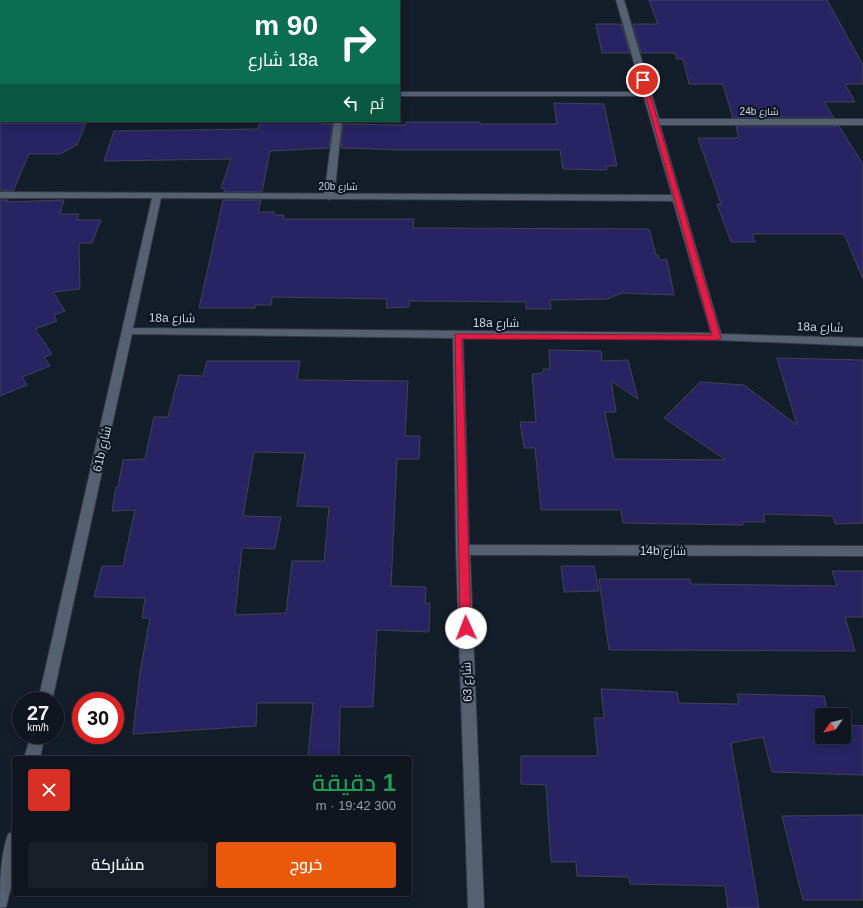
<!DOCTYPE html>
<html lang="ar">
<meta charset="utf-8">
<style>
body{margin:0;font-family:Helvetica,Cairo,sans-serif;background:#181f29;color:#f1f3f6;direction:rtl;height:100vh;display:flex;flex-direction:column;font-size:15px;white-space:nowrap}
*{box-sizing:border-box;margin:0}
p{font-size:13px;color:#9b9fa5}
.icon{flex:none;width:22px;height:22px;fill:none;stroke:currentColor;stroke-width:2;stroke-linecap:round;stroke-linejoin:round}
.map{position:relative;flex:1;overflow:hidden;direction:ltr}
.drawer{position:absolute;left:12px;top:756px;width:400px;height:140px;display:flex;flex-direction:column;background:#0f1620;border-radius:4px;box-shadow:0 2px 10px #0003,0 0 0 1px #2f353e;direction:rtl}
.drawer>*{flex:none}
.guide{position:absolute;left:0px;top:0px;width:400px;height:122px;box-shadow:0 2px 10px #0003,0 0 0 1px #2f353e;direction:rtl;background:#0b6e4f;color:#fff;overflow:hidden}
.needle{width:26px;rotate:236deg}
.controls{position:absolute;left:815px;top:708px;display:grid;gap:8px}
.controls a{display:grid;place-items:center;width:36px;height:36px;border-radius:4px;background:#0f1620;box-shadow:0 2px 10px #0003,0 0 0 1px #2f353e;font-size:20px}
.speed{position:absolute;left:12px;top:692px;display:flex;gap:8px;font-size:20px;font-weight:700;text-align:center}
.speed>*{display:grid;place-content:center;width:52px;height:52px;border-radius:50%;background:#0f1620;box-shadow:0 2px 10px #0003,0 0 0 1px #2f353e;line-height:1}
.speed small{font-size:10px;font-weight:400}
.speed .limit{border:6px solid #d22;background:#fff;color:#111}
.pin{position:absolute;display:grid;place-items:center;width:34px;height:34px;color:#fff;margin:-17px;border:2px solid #fff;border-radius:50%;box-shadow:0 1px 4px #0007}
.me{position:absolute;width:44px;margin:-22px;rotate:358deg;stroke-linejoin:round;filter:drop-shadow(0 0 3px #0008)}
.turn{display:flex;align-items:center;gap:14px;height:84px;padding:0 16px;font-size:18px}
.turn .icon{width:52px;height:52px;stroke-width:2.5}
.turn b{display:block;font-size:28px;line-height:34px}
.then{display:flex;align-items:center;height:38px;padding:0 16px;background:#0003;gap:8px;font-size:15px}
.round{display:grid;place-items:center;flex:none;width:42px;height:42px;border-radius:4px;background:#181f29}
.headline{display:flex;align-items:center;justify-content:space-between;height:68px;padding:0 16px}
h1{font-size:24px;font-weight:600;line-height:30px;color:#1e9e55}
.action{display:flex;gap:8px;margin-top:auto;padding:8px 16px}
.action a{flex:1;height:46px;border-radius:4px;background:#ea580c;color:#fff;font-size:16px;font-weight:600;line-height:46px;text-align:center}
.action a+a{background:#181f29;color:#f1f3f6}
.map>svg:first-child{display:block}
.building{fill:#282464;stroke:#414354;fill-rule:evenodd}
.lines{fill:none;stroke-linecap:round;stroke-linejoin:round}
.lane-casing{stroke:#343944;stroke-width:2}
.street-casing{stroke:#343944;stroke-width:2}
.lane{fill:#556070;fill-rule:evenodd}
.street{fill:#556070;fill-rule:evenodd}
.route{fill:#e11d48;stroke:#92132f}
.labels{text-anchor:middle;stroke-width:4;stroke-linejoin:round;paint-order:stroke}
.far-street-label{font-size:10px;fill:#d2d8e1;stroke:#0b1421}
.street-label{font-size:12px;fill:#d2d8e1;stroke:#0b1421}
</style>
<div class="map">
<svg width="863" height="908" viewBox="0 0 863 908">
<rect width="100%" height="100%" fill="#141d2a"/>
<path class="building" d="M649,0H827L863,65V84H845L855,102H824L834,118H733L723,84H689L683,59H677L675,53H641L633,24H658Z
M596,24H621L630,53H602Z
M554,103L604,104L617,166H606L607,170L563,169L560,150H404L341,148L343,124L406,125V122H480V124H557Z
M260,121H323V124H332L329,148L270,151L262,192H224L225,189L221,188L231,159L104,161L114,131L258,129Z
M0,123H86L77,145L60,154H29L13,191L0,190Z
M736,126H839L863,164V279L844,234H752L755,242H731L717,204H721L698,138H739Z
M0,200H8L7,202L64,200L60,214H79L77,220H101L92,243H79L80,289L53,292L65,311L54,315L57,321L35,329L52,354L44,357L50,366L22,377L27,385L0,396Z
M223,200H261L258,212H274V215H284L283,219H414L413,228L649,229L656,255H658L659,260L667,259L674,295L622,293L607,299L550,300L551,309H526V302L409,301V307L386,308L387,299L272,297L271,305H256L255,308H199Z
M549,350L601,351L602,361L628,360L638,399L611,381L616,412H605L614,459L726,460L664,418L700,382L744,385L797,425L777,358L863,360V523L835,524L833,516L763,514L765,522H743V525L623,523L621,510H541L535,448H524L520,422H536L532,374L543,373V369H550Z
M207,361H300L297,380L408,381L405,436H420L419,459H397L391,586L426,587L425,603H430L429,632L377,630L373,707H340L339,758H308L313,703H257L256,726L133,734L140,672L150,618H142L145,598L94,597L102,566H123L135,510L112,511L116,487H118L123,460L145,459L154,417H168L179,375L203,376ZM254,452L305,453L297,506L329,507L324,561H292L286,613L235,615L242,548L275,549L281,517L243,516Z
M561,566H594L599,591L564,592Z
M832,571H863V617H845L855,651L609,650L599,579H690L691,584L837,586Z
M601,689L677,692L679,703L739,704L737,694L824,696L828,715H822V737H844V725L863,726V775L772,772L763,737L731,743L759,908H728L725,886L630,884L629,877L577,876L576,862H551L546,785L521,784V756H598L594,718H604Z
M863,815V900H803L782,816Z"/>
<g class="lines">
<g class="lane-casing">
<path id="lane" d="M350,0H358V1H350Z
M0,62H1V66H0Z
M399,92H646L650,94L646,96H399Z
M334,121H342L334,197L329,200L324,197Z"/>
</g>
<g class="street-casing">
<path id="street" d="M616,0H624L659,119H863V125H660L721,334L863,338V346L717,340L463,338L469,545L863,546V556L470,555L484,908H468L456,550L453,338L132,334L52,701H38L152,198H0V192L672,195ZM161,198L673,201L711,333L133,328Z
M31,735H45L40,758H24Z
M14,831V875L6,907L0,908C0,883 0,857 8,834Z"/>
</g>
<use href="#lane" class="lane"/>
<use href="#street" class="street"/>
</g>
<path class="route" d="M641,79L646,80L721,338L717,340L462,339L471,628L466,632L460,628L455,334L712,335Z"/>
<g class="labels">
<g class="far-street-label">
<text x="759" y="115">24b شارع</text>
<text x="338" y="190">20b شارع</text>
</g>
<g class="street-label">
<text transform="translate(172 318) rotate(1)" y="4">18a شارع</text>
<text x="496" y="327">18a شارع</text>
<text transform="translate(820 327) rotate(2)" y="4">18a شارع</text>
<text transform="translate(102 449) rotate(-77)" y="4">61b شارع</text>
<text x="663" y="555">14b شارع</text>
<text transform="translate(467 682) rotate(-92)" y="4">شارع 63</text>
</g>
</g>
</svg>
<div class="controls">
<a><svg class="needle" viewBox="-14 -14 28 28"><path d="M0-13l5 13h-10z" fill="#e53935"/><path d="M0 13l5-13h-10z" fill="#9b9fa5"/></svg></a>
</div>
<div class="speed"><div>27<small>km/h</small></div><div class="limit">30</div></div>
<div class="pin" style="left:643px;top:80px;background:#d93025"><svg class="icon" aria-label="arrive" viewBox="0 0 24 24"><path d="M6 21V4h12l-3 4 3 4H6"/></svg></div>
<svg class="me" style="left:466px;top:628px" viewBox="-20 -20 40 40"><circle r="19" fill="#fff"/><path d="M0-13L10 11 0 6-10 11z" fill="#e11d48"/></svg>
<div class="guide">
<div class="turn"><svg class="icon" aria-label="right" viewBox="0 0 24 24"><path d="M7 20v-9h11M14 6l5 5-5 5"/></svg><div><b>90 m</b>18a شارع</div></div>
<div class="then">ثم<svg class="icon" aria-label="left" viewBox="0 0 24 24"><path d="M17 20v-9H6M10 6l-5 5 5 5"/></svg></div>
</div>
<section class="drawer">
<div class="headline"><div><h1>1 دقيقة</h1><p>300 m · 19:42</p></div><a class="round" style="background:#d93025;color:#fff"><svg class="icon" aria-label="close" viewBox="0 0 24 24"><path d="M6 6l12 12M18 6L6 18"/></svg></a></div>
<div class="action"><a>خروج</a><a>مشاركة</a></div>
</section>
</div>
